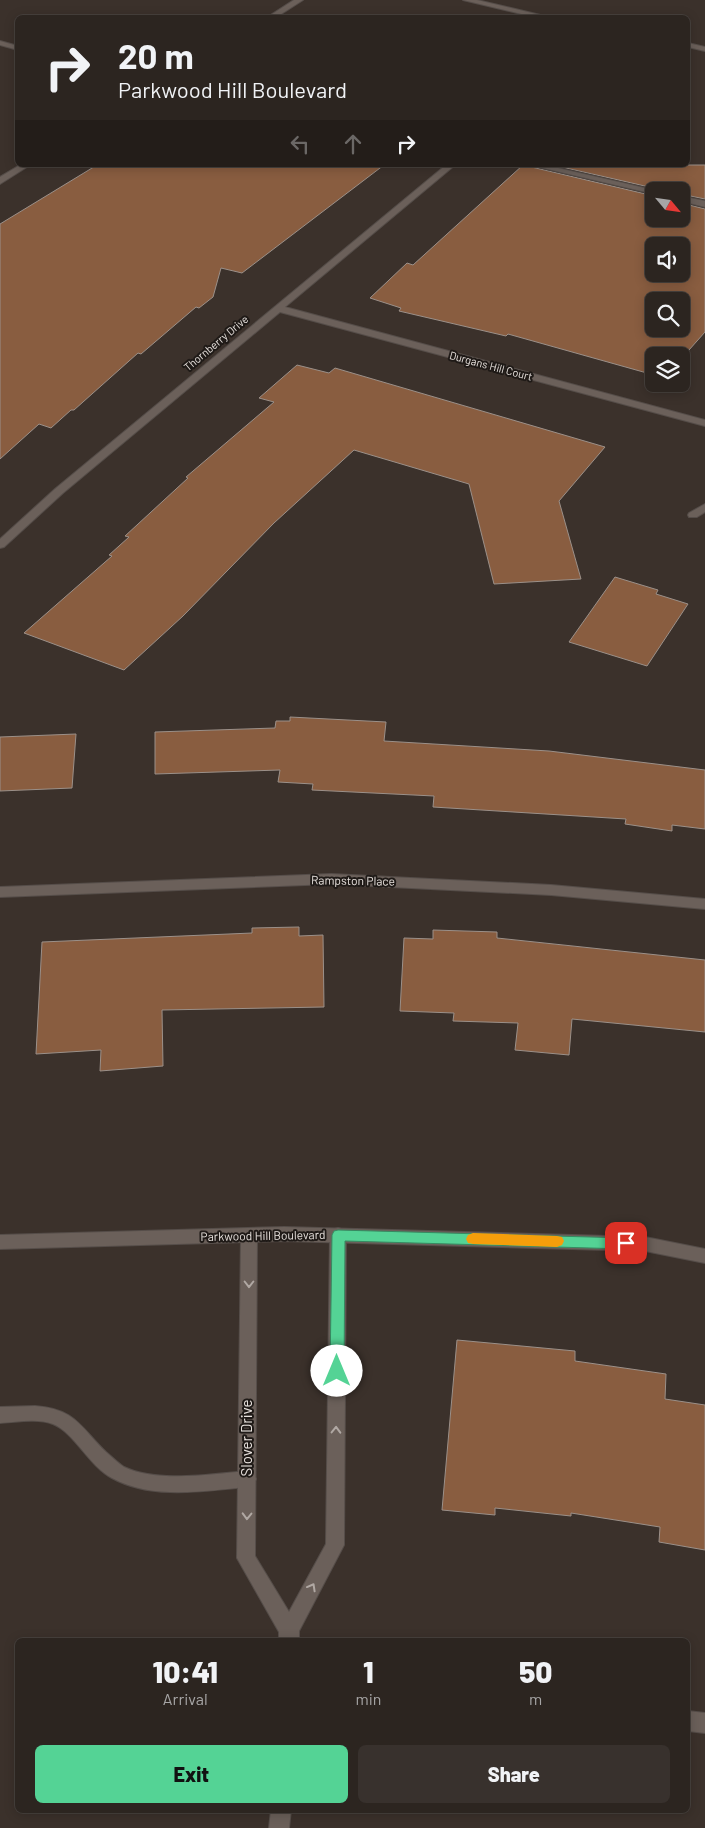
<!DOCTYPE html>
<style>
body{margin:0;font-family:Barlow,sans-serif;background:#38312d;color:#f1f3f6;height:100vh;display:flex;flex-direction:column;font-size:19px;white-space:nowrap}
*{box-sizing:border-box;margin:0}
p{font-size:16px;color:#a6a5a5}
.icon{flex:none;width:28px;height:28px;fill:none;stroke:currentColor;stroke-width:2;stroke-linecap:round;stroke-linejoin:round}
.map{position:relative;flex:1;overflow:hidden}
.side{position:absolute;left:15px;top:1638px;width:675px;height:175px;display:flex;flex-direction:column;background:#2c2520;border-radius:8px;box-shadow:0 2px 12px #0003,0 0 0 1px #48423e}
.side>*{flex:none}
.hud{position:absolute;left:15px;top:15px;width:675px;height:152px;border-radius:8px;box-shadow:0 2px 12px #0003,0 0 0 1px #48423e;background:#2c2520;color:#f1f3f6;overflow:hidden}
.needle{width:32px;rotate:119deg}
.buttons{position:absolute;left:645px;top:182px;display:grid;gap:10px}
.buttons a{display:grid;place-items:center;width:45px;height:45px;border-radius:8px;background:#2c2520;box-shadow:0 2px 12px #0003,0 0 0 1px #48423e;font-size:25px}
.pin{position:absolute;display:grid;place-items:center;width:42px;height:42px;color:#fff;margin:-21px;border-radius:10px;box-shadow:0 2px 8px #0006}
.me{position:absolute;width:55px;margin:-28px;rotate:0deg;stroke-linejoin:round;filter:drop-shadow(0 0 4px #0008)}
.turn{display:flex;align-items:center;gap:18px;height:105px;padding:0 20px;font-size:22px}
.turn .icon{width:65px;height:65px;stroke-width:2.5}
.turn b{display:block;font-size:35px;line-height:42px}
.lanes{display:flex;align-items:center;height:48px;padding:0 20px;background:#0003;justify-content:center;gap:25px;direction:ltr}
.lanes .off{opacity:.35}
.eta{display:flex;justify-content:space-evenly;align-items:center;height:85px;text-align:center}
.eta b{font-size:30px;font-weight:800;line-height:35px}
.action{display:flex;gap:10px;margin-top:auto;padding:10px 20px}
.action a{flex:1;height:58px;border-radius:8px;background:#54d395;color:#111;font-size:20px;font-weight:800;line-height:58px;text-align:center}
.action a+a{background:#38312d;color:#f1f3f6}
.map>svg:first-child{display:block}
.building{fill:#895d40;stroke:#9b9089;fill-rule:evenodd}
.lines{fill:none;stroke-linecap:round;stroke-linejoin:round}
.service-casing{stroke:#554d49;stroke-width:2}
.minor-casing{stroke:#554d49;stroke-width:2}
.tertiary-casing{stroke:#554d49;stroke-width:2}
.service{fill:#6b605a;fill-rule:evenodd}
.minor{fill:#6b605a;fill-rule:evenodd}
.tertiary{fill:#6b605a;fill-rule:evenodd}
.oneway{stroke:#b0a8a3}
.route{fill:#54d395;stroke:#378961}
.slow{fill:#f59e0b}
.labels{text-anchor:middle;stroke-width:4;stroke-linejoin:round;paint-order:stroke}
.far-street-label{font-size:11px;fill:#e8e2de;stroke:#1f1a17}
.street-label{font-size:12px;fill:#e8e2de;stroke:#1f1a17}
.near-street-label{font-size:15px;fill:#e8e2de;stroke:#1f1a17}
</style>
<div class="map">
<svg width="705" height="1828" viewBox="0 0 705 1828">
<rect width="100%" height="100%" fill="#3b312b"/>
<path class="building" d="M97,165H384L242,273L221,268L213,297L199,308L196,307L141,354L138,353L74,410H71L51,428L39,424L0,459V224Z
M523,165L654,196V219H681V203L705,209V332L681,359V356H654V375L508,334L506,336L399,311L401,308L370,298L407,263L413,265ZM654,246H681V274H654ZM654,301H681V329H654Z
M553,165H705V199L681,194V191H660L658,189Z
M297,365L329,373L335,368L605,447L559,501L581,579L494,584L469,484L354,450L274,523L183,616L124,670L24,633L112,556L109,555L129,537L125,536L188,478L186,477L274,402L259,398Z
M615,577L658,590L656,594L688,604L647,666L569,642Z
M290,717L386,722L384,741L549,751L705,770V829L672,825V831L625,824L626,819L433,807L434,796L312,790L313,784L278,782L280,770L155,774V732L275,728L276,721H290Z
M76,734L72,788L0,791V737Z
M299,927V936L323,935L324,1007L162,1010L163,1066L100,1071L101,1050L36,1054L42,942L252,933V928Z
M433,930L497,932V938L705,960V1032L572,1019L569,1055L515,1050L518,1023L453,1021L454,1013L400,1011L404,938L433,939Z
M457,1340L575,1351V1361L666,1374L665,1399L705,1405V1550L659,1542L660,1527L571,1513V1516L495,1508V1515L442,1510Z"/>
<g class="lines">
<g class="service-casing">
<path id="service" d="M35,1406C76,1409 80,1427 106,1452C112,1457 118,1463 124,1467C158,1483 211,1474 247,1471L253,1473L256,1479L253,1485L247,1487C204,1491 152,1500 112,1478C89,1466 74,1432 53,1424C37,1418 17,1422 0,1423V1407Z"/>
</g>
<g class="minor-casing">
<path id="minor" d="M294,0H303L275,18H266Z
M463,0H477L553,18H538Z
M0,41L18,46V50L0,45Z
M688,43L705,47V51L688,47Z
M20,165H30L0,184V177Z
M446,165H455L285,307L705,420V426L280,312L63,493L4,547L0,548V539L55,489Z
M530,165H545L658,191H654V194Z
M681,196L705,201V207L681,201Z
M705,504V512L697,517H689L688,515L689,513Z
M331,874L551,885L705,899V909L551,895L331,884L0,897V887Z
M249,1228L255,1230L257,1235L255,1556L289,1612L326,1544L330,1235L332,1230L338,1228L344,1230L346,1235L344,1545L299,1631V1640H279V1632L237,1558L241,1235L243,1230Z
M688,1711L705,1713V1733L688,1731Z
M271,1810H291L289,1828H269Z"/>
</g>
<g class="tertiary-casing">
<path id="tertiary" d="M284,1227L645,1237L705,1249V1263L645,1251L284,1241L0,1249V1235Z"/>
</g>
<use href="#service" class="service"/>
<use href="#minor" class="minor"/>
<use href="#tertiary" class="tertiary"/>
</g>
<defs><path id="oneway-chevron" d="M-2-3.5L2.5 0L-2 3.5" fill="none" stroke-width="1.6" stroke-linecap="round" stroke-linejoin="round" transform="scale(1.25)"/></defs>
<g class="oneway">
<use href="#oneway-chevron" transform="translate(249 1284) rotate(90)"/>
<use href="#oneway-chevron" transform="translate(336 1430) rotate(-89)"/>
<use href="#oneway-chevron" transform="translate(247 1516) rotate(91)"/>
<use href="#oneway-chevron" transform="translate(312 1587) rotate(-61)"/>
</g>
<path class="route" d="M338,1230L626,1238L630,1239L632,1243L630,1247L626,1249L345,1241L344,1371L342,1375L337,1377L332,1375L330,1371L332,1235L334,1231Z"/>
<path class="slow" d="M473,1233L557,1236L562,1237L564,1241L562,1245L557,1247L473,1244L468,1243L466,1239L468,1235Z"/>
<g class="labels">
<g class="far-street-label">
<text transform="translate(216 343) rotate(-40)" y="4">Thornberry Drive</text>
<text transform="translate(491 366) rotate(15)" y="4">Durgans Hill Court</text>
</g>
<g class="street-label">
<text transform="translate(353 881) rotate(1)" y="4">Rampston Place</text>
<text transform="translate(263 1236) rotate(-1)" y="4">Parkwood Hill Boulevard</text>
</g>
<g class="near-street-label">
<text transform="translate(247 1438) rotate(-90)" y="5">Slover Drive</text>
</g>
</g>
</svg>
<div class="buttons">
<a><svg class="needle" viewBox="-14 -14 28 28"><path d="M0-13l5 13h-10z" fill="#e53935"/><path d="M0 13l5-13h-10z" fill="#a6a5a5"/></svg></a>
<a><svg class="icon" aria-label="sound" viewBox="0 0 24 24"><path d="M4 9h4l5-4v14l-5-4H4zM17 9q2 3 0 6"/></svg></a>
<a><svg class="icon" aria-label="search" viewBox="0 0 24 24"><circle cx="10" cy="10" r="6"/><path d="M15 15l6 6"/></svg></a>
<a><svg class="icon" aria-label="layers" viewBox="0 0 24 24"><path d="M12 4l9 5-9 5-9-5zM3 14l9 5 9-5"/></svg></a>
</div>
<div class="pin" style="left:626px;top:1243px;background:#d93025"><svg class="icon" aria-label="arrive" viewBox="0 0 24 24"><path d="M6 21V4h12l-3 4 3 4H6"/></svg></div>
<svg class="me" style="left:337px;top:1371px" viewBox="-20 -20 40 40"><circle r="19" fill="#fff"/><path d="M0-13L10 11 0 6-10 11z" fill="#54d395"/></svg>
<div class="hud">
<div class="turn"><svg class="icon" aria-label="right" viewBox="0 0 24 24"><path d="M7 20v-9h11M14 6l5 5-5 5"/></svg><div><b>20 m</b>Parkwood Hill Boulevard</div></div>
<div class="lanes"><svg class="icon off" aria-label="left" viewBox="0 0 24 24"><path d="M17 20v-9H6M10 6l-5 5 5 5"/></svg><svg class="icon off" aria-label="ahead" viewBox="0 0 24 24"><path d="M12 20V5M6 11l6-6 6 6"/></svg><svg class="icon" aria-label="right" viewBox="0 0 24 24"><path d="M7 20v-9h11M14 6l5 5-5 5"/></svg></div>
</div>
<section class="side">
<div class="eta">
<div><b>10:41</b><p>Arrival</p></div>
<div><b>1</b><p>min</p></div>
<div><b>50</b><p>m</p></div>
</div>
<div class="action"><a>Exit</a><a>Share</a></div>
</section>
</div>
